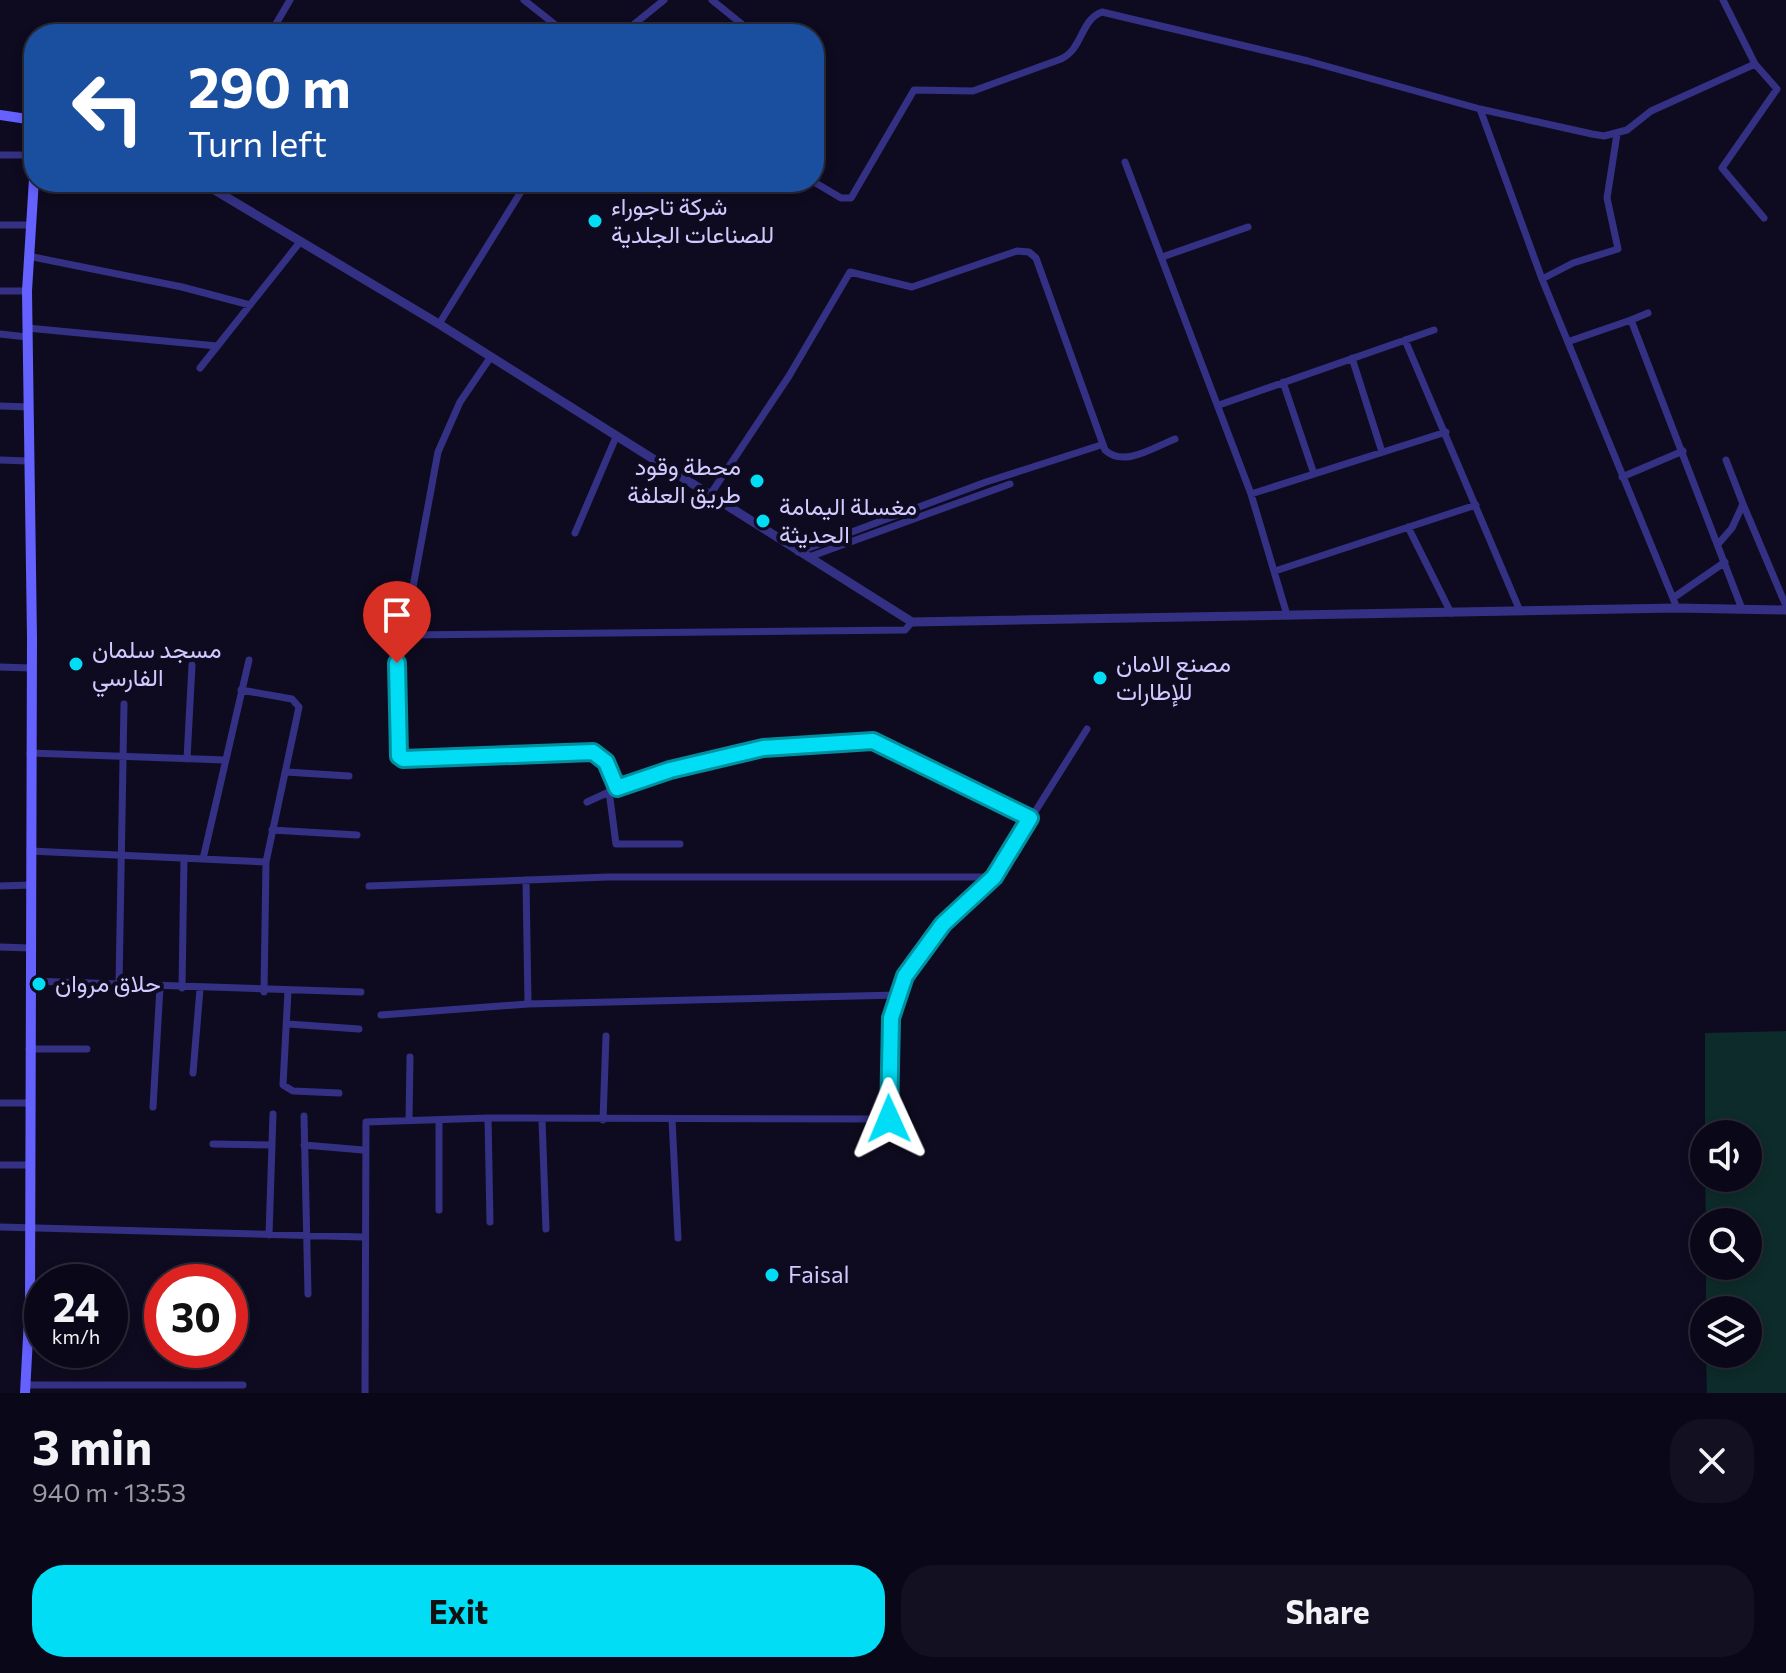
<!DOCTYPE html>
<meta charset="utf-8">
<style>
body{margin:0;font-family:Commissioner,Vazirmatn,sans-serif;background:#131121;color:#f1f3f6;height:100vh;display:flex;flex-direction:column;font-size:30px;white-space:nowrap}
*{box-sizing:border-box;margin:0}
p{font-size:26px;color:#999aa2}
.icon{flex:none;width:44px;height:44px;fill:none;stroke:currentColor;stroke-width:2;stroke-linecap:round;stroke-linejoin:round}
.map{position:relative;height:1393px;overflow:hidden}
.drawer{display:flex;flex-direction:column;background:#0a0818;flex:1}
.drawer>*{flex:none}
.top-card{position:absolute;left:24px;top:24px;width:800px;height:168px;border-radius:32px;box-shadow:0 4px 12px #0003,0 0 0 2px #2a2937;background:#1a4fa0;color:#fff;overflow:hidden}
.tools{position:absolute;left:1690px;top:1120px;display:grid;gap:16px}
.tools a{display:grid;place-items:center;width:72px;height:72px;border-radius:50%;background:#0a0818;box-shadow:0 4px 12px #0003,0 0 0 2px #2a2937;font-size:40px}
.speed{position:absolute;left:24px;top:1264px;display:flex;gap:16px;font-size:40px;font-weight:700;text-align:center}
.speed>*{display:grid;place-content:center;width:104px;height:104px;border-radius:50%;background:#0a0818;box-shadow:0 4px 12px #0003,0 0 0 2px #2a2937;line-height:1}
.speed small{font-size:20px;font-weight:400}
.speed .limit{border:12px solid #d22;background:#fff;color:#111}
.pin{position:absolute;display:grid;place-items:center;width:68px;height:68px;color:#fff;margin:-82px -34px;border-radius:50% 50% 50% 0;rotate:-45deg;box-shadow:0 0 8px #0007}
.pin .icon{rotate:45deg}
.me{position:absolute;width:88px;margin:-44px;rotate:359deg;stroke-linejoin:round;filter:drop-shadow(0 0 6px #0008)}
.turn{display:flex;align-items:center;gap:28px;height:168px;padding:0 32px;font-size:36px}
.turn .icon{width:104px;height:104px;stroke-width:2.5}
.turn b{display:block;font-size:56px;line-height:68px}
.round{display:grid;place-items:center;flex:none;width:84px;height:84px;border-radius:32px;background:#131121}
.overview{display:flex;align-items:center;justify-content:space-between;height:136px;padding:0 32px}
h1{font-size:48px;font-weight:700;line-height:60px}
.action{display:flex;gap:16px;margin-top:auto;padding:16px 32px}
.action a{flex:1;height:92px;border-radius:32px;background:#00ddf5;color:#111;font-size:32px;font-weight:700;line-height:92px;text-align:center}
.action a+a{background:#131121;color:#f1f3f6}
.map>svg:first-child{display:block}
.green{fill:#0d2b2a}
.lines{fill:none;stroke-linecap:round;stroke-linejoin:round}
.minor{stroke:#343184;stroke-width:7}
.tertiary{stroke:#343184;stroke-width:9}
.secondary{stroke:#6561ff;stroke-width:10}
.route-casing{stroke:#00909f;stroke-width:20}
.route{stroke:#00ddf5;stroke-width:14}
.poi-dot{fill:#00ddf5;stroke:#0e0b20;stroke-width:3}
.labels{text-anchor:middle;stroke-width:8;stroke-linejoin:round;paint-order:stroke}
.poi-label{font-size:24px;fill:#d0caff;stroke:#0e0b20;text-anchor:start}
</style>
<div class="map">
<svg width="1786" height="1393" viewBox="0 0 1786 1393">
<rect width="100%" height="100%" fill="#0e0b20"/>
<path class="green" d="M1786,1031V1393H1707L1706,1354H1748V1310H1706V1266H1748V1222H1706L1705,1178H1748V1134H1705V1033Z"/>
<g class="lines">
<path class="minor" d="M524,0L567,34
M712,0L754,34
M270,34L290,0
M622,34L664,0
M1755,64L1777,89L1722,168L1764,218
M0,155H34
M1125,162L1251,494L1287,615
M814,182L841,198H851L914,90L973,91L1061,59C1083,49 1080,20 1102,12L1308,61L1480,109
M0,225H29
M28,256L182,287L250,305
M1162,257L1248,227
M1542,279L1573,263L1618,249L1607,198L1617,134
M0,291H27
M1631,320L1648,313
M439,324L527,182
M27,328L217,346
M0,334L27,337
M1405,340L1520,611
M1570,341L1631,320L1742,609
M1352,358L1382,452
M200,368L300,242
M1283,382L1314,474
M1219,405L1434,330
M0,406L29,407
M0,460L28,461
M1622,477L1683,451
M1251,494L1446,432
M710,495L789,376L850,272L912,287L1017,251L1029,252L1036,258L1105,450C1124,468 1154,447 1175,439
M1743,504L1786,606
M1408,527L1451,613
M575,533L616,437
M1719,543L1732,528L1743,504L1726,460
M798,552L986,482L1101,445
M809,557L1010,484
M1275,571L1476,505
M413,587L438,452L460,402L490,358
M1673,598L1725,562
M1677,608L1542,279L1480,109L1592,134L1604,136L1627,130L1651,111L1755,64L1723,0
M912,622L905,630L402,635L396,637L399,756L403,759L593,752L606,762L617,788L670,770L763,748L873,741L1030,818
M0,667L31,668
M241,690L292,699L299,707L266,862L264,992
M30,753L225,760
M187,759L192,665
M286,772L349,776
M609,791L616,844H680
M587,802L611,791
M272,830L357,835
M30,851L266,862
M203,859L249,660
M526,880L528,1004
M0,886L31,885
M369,886L608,877H994
M0,947L30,948
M30,981L361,992
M119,985L124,704
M182,988L184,858
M288,991L283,1085L293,1091L339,1093
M381,1015L528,1004L898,995
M288,1024L359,1029
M29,1049H87
M193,1073L200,989
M0,1103H29
M153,1107L160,987
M304,1116L308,1294
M488,1118L490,1222
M672,1119L678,1238
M409,1120L410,1057
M542,1120L546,1229
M603,1120L606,1036
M213,1144L272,1145
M304,1145L363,1150
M0,1165H28
M439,1210V1121
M0,1227L363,1237
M269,1235L273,1114
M26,1385H243
M365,1393L366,1122L488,1118L889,1119L891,1018L905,976L943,924L994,877L1087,729"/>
<path class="tertiary" d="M201,182L439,324L912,622L1677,608L1786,610"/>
<path class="secondary" d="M0,115L34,120
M25,1393L30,1301L32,638L27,291L34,179"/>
</g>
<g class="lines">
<g class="route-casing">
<path id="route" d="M397,663L399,756L403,759L593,752L606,762L617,788L670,770L763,748L873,741L1030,818L994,877L943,924L905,976L891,1018L889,1119"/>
</g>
<use href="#route" class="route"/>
</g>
<g class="poi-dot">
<circle cx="595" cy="221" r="8"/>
<circle cx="757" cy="481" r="8"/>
<circle cx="763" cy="521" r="8"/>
<circle cx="76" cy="664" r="8"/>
<circle cx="1100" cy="678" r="8"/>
<circle cx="39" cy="984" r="8"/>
<circle cx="772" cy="1275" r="8"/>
</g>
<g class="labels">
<g class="poi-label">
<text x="611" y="215">شركة تاجوراء<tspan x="611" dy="28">للصناعات الجلدية</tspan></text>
<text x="741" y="475" text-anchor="end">محطة وقود<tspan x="741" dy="28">طريق العلفة</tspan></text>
<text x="779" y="515">مغسلة اليمامة<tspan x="779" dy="28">الحديثة</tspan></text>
<text x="92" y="658">مسجد سلمان<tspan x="92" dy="28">الفارسي</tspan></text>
<text x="1116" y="672">مصنع الامان<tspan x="1116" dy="28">للإطارات</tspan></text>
<text x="55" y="992">حلاق مروان</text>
<text x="788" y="1283">Faisal</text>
</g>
</g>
</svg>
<div class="tools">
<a><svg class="icon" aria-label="sound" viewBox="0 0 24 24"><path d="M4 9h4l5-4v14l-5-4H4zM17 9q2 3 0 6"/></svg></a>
<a><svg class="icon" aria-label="search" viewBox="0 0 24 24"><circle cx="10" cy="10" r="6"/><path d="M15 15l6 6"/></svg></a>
<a><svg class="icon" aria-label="layers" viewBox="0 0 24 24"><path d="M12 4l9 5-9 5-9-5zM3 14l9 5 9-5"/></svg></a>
</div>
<div class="speed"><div>24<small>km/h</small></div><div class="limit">30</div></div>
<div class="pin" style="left:397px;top:663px;background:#d93025"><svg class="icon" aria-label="arrive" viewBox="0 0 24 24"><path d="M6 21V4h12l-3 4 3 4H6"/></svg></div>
<svg class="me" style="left:889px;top:1119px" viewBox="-20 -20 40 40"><path d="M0-17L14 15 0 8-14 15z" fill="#00ddf5" stroke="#fff" stroke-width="4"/></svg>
<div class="top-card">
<div class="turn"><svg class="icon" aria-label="left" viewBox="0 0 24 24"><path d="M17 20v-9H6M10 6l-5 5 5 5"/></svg><div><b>290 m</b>Turn left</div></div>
</div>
</div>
<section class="drawer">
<div class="overview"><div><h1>3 min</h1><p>940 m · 13:53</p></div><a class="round"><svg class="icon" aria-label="close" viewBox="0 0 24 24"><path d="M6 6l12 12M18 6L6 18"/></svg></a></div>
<div class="action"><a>Exit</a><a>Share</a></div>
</section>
